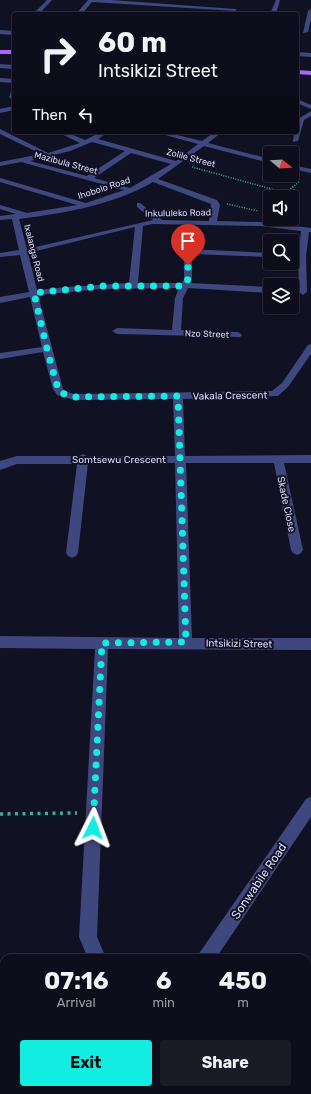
<!DOCTYPE html>
<style>
body{margin:0;font-family:Rubik,sans-serif;background:#1b1b28;color:#f1f3f6;height:100vh;display:flex;flex-direction:column;font-size:15px;white-space:nowrap}
*{box-sizing:border-box;margin:0}
p{font-size:13px;color:#9a9ca3}
.icon{flex:none;width:22px;height:22px;fill:none;stroke:currentColor;stroke-width:2;stroke-linecap:round;stroke-linejoin:round}
.map{position:relative;flex:1;overflow:hidden}
.drawer{position:absolute;left:0px;top:954px;width:311px;height:140px;display:flex;flex-direction:column;background:#0d0d1b;border-radius:12px 12px 0 0;box-shadow:0 1px 3px #0004,0 0 0 1px #2d2d3a}
.drawer>*{flex:none}
.top-card{position:absolute;left:12px;top:12px;width:287px;height:122px;border-radius:4px;box-shadow:0 1px 3px #0004,0 0 0 1px #2d2d3a;background:#0d0d1b;color:#f1f3f6;overflow:hidden}
.needle{width:26px;rotate:108deg}
.tools{position:absolute;left:263px;top:146px;display:grid;gap:8px}
.tools a{display:grid;place-items:center;width:36px;height:36px;border-radius:4px;background:#0d0d1b;box-shadow:0 1px 3px #0004,0 0 0 1px #2d2d3a;font-size:20px}
.pin{position:absolute;display:grid;place-items:center;width:34px;height:34px;color:#fff;margin:-41px -17px;border-radius:50% 50% 50% 0;rotate:-45deg;box-shadow:0 0 4px #0007}
.pin .icon{rotate:45deg}
.me{position:absolute;width:44px;margin:-22px;rotate:3deg;stroke-linejoin:round;filter:drop-shadow(0 0 3px #0008)}
.turn{display:flex;align-items:center;gap:14px;height:84px;padding:0 20px;font-size:18px}
.turn .icon{width:52px;height:52px;stroke-width:2.5}
.turn b{display:block;font-size:28px;line-height:34px}
.then{display:flex;align-items:center;height:38px;padding:0 20px;background:#0003;gap:8px;font-size:15px}
.eta{display:flex;justify-content:space-evenly;align-items:center;height:68px;text-align:center}
.eta b{font-size:24px;font-weight:700;line-height:28px}
.cta{display:flex;gap:8px;margin-top:auto;padding:8px 20px}
.cta a{flex:1;height:46px;border-radius:4px;background:#12ece1;color:#111;font-size:16px;font-weight:700;line-height:46px;text-align:center}
.cta a+a{background:#1b1b28;color:#f1f3f6}
.map>svg:first-child{display:block}
.lines{fill:none;stroke-linecap:round;stroke-linejoin:round}
.path-far1{stroke:#39ae95;stroke-width:1.5;stroke-dasharray:1 1.5;stroke-linecap:butt}
.path{stroke:#39ae95;stroke-width:3.5;stroke-dasharray:3 4.5;stroke-linecap:butt}
.minor{fill:#3f477f;fill-rule:evenodd}
.major{fill:#a967f3;fill-rule:evenodd}
.route{stroke:#12ece1;stroke-width:7;stroke-dasharray:0 12.6}
.labels{text-anchor:middle;stroke-width:4;stroke-linejoin:round;paint-order:stroke}
.far-street-label{font-size:9px;fill:#d7d8fc;stroke:#111124}
.street-label{font-size:10px;fill:#d7d8fc;stroke:#111124}
.near-street-label{font-size:12px;fill:#d7d8fc;stroke:#111124}
</style>
<div class="map">
<svg width="311" height="1094" viewBox="0 0 311 1094">
<rect width="100%" height="100%" fill="#111124"/>
<g class="lines">
<path class="path-far1" d="M192,167L286,193
M281,197L300,181
M227,204L258,211
M263,214L270,207"/>
<path class="path" d="M0,814L77,813"/>
<path class="minor" d="M47,0H52L39,14H33Z
M88,0H111L235,9L237,10L235,11L92,2L82,14H76Z
M276,0H280L276,14H270Z
M311,9V20L308,32L303,33L308,11Z
M0,30L14,31V35L0,34Z
M297,52L311,53V57L297,56Z
M0,64L14,65V69L0,68Z
M0,78L14,79V83L0,82Z
M14,89V102L9,97L11,91Z
M297,99L311,105V109L297,103Z
M14,106V110L0,113V109Z
M311,111V116L304,120L298,141L293,142L294,132H297L298,119Z
M0,129L48,153L80,143L57,132H66L85,140L101,132H109L98,139L176,161L198,144L154,132H165L202,141L215,132H222L208,143L270,159V163L204,146L158,179L217,200L220,205L217,221L260,222L311,228V232H309L306,256L307,292L303,295L299,292L298,256L301,231L260,226L153,224L143,226L138,283H182L184,279V251L188,249L270,253V257L192,254V279L190,283L270,287V293L188,288L183,298L181,330L237,332L240,333L242,335L240,337L117,334L112,331L117,328L172,330L175,298L179,288L100,289L38,295L63,389L65,391L74,394L272,391L282,383L308,345L311,344V354L288,387L278,396L183,399L185,456L311,455V463H284L303,550L301,553L297,555L293,553L291,550L274,463H186L192,638H311V650L108,649L97,937L106,958H88L79,937L95,649L0,648V636L179,638L175,463H88L78,553L76,556L72,558L68,556L66,553L77,464H17L0,470V461L17,456H79L83,454L87,456H175L173,399L74,400L57,395L53,389L43,352L0,359V353L42,347L30,297L0,303V297L29,292L20,255L0,257V253L19,250L12,219L0,220V216L16,214L0,209V205L27,213L77,205L0,182V178L86,203L124,190L21,162L0,166V162L41,154L0,134ZM92,142L125,151L87,176L30,161L70,151ZM131,153L171,164L130,188L94,178ZM153,182L211,204L209,221L162,220L140,203H137V207L153,220L27,249L19,219C65,213 113,205 153,182ZM135,227L129,283L67,287L37,290L28,253Z
M292,165L311,169V173L292,169Z
M311,797V817L216,958H197L200,952L306,799Z
M0,993L4,995V1014L0,1012Z
M107,1090H128L126,1094H105Z
M235,1090H259L261,1094H237Z"/>
<path class="major" d="M0,50H14V54H0Z
M297,70L311,71V75L297,74Z"/>
</g>
<g class="lines">
<path class="route" d="M93,828L102,643L186,642L178,396L74,397L61,393L58,389L47,349L34,293L103,286H184L188,279V265"/>
</g>
<g class="labels">
<g class="far-street-label">
<text transform="translate(191 158) rotate(15)" y="3">Zolile Street</text>
<text transform="translate(66 163) rotate(15)" y="3">Mazibula Street</text>
<text transform="translate(104 188) rotate(-18)" y="3">Ihobolo Road</text>
<text transform="translate(178 213) rotate(-1)" y="3">Inkululeko Road</text>
<text transform="translate(34 253) rotate(76)" y="3">Ixalanga Road</text>
<text transform="translate(207 334) rotate(2)" y="3">Nzo Street</text>
</g>
<g class="street-label">
<text transform="translate(230 395) rotate(-1)" y="4">Vakala Crescent</text>
<text x="119" y="463">Somtsewu Crescent</text>
<text transform="translate(287 504) rotate(78)" y="4">Skade Close</text>
<text transform="translate(239 643) rotate(1)" y="4">Intsikizi Street</text>
</g>
<g class="near-street-label">
<text transform="translate(259 881) rotate(-56)" y="4">Sonwabile Road</text>
</g>
</g>
</svg>
<div class="tools">
<a><svg class="needle" viewBox="-14 -14 28 28"><path d="M0-13l5 13h-10z" fill="#e53935"/><path d="M0 13l5-13h-10z" fill="#9a9ca3"/></svg></a>
<a><svg class="icon" aria-label="sound" viewBox="0 0 24 24"><path d="M4 9h4l5-4v14l-5-4H4zM17 9q2 3 0 6"/></svg></a>
<a><svg class="icon" aria-label="search" viewBox="0 0 24 24"><circle cx="10" cy="10" r="6"/><path d="M15 15l6 6"/></svg></a>
<a><svg class="icon" aria-label="layers" viewBox="0 0 24 24"><path d="M12 4l9 5-9 5-9-5zM3 14l9 5 9-5"/></svg></a>
</div>
<div class="pin" style="left:188px;top:265px;background:#d93025"><svg class="icon" aria-label="arrive" viewBox="0 0 24 24"><path d="M6 21V4h12l-3 4 3 4H6"/></svg></div>
<svg class="me" style="left:93px;top:828px" viewBox="-20 -20 40 40"><path d="M0-17L14 15 0 8-14 15z" fill="#12ece1" stroke="#fff" stroke-width="4"/></svg>
<div class="top-card">
<div class="turn"><svg class="icon" aria-label="right" viewBox="0 0 24 24"><path d="M7 20v-9h11M14 6l5 5-5 5"/></svg><div><b>60 m</b>Intsikizi Street</div></div>
<div class="then">Then<svg class="icon" aria-label="left" viewBox="0 0 24 24"><path d="M17 20v-9H6M10 6l-5 5 5 5"/></svg></div>
</div>
<section class="drawer">
<div class="eta">
<div><b>07:16</b><p>Arrival</p></div>
<div><b>6</b><p>min</p></div>
<div><b>450</b><p>m</p></div>
</div>
<div class="cta"><a>Exit</a><a>Share</a></div>
</section>
</div>
